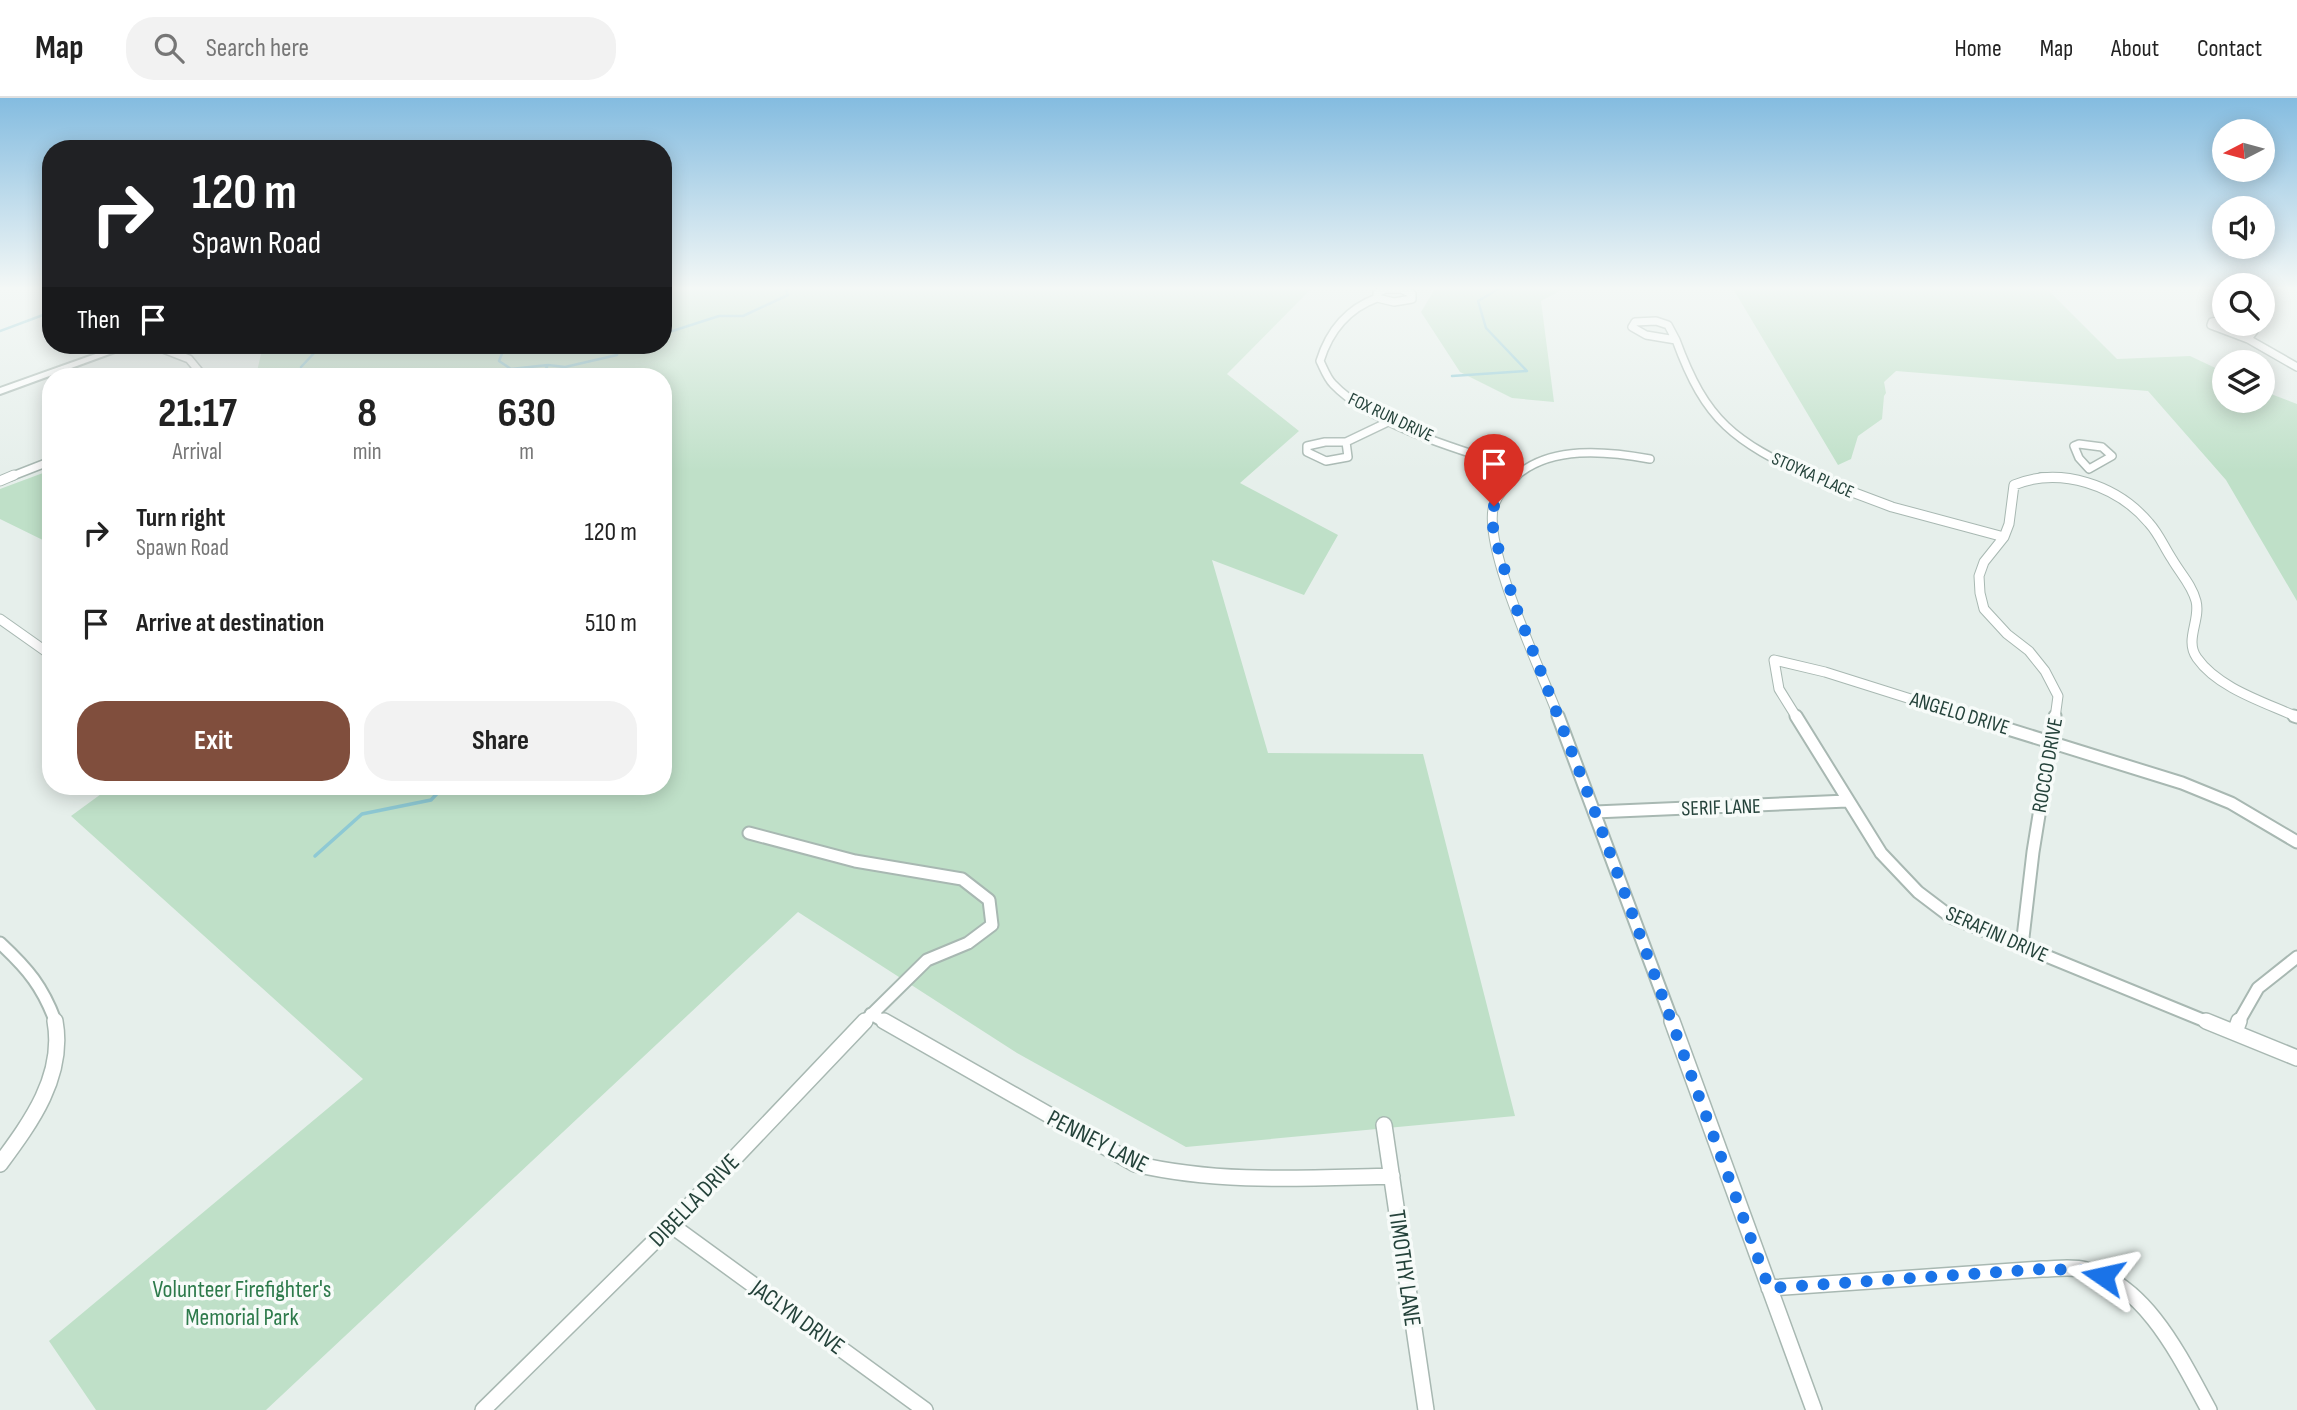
<!DOCTYPE html>
<style>
body{margin:0;font-family:"Sofia Sans Condensed",sans-serif;background:#f2f2f2;color:#222;height:100vh;display:flex;flex-direction:column;font-size:26px;white-space:nowrap}
*{box-sizing:border-box;margin:0}
p{font-size:23px;color:#767676}
.icon{flex:none;width:38px;height:38px;fill:none;stroke:currentColor;stroke-width:2;stroke-linecap:round;stroke-linejoin:round}
.map{position:relative;flex:1;overflow:hidden}
.side{position:absolute;left:42px;top:270px;width:630px;height:427px;display:flex;flex-direction:column;background:#fff;border-radius:28px;box-shadow:0 4px 18px #0003}
.side>*{flex:none}
.top-card{position:absolute;left:42px;top:42px;width:630px;height:214px;border-radius:28px;box-shadow:0 4px 18px #0003;background:#202124;color:#fff;overflow:hidden}
.needle{width:46px;rotate:264deg}
.controls{position:absolute;left:2212px;top:21px;display:grid;gap:14px}
.controls a{display:grid;place-items:center;width:63px;height:63px;border-radius:50%;background:#fff;box-shadow:0 4px 18px #0003;font-size:35px}
.pin{position:absolute;display:grid;place-items:center;width:60px;height:60px;color:#fff;margin:-72px -30px;border-radius:50% 50% 50% 0;rotate:-45deg;box-shadow:0 0 7px #0007}
.pin .icon{rotate:45deg}
.me{position:absolute;width:77px;margin:-38px;rotate:281deg;stroke-linejoin:round;filter:drop-shadow(0 0 5px #0008)}
.turn{display:flex;align-items:center;gap:24px;height:147px;padding:0 35px;font-size:32px}
.turn .icon{width:91px;height:91px;stroke-width:2.5}
.turn b{display:block;font-size:49px;line-height:60px}
.then{display:flex;align-items:center;height:66px;padding:0 35px;background:#0003;gap:14px;font-size:26px}
.eta{display:flex;justify-content:space-evenly;align-items:center;height:119px;text-align:center}
.eta b{font-size:42px;font-weight:700;line-height:49px}
.cta{display:flex;gap:14px;margin-top:auto;padding:14px 35px}
.cta a{flex:1;height:80px;border-radius:28px;background:#804e3d;color:#fff;font-size:28px;font-weight:700;line-height:80px;text-align:center}
.cta a+a{background:#f2f2f2;color:#222}
ul{padding:0;list-style:none}
li{display:flex;align-items:center;gap:21px;height:91px;padding:0 35px}
li div{flex:1}
li b{display:block;font-size:26px}
li em{font-style:normal}
header{display:flex;align-items:center;gap:42px;box-sizing:border-box;height:98px;padding:0 35px;background:#fff;border-bottom:2px solid #e0e0e0}
header strong{font-size:33px}
nav{display:flex;gap:38px;margin-inline-start:auto;font-size:24px}
.search{width:490px;height:63px;background:#f2f2f2;display:flex;align-items:center;gap:18px;box-sizing:border-box;padding:0 24px;border-radius:28px;color:#767676;font-size:26px}
.map>svg:first-child{display:block}
.green{fill:#bfe0c8}
.lines{fill:none;stroke-linecap:round;stroke-linejoin:round}
.stream-far1{stroke:#8ec9d4;stroke-width:2.5}
.stream{stroke:#8ec9d4;stroke-width:3.5}
.minor-far3-casing{stroke:#a8b8b2;stroke-width:10}
.minor-far2-casing{stroke:#a8b8b2;stroke-width:11}
.minor-far1-casing{stroke:#a8b8b2;stroke-width:15}
.minor-casing{stroke:#a8b8b2;stroke-width:18}
.tertiary-casing{stroke:#a8b8b2;stroke-width:4}
.minor-far3{stroke:#fff;stroke-width:7}
.minor-far2{stroke:#fff;stroke-width:9}
.minor-far1{stroke:#fff;stroke-width:11}
.minor{stroke:#fff;stroke-width:15}
.tertiary{fill:#fff;fill-rule:evenodd}
.route{stroke:#1a73e8;stroke-width:12;stroke-dasharray:0 21.6}
.labels{text-anchor:middle;stroke-width:7;stroke-linejoin:round;paint-order:stroke}
.far-street-label{font-size:18px;fill:#24423a;stroke:#f7fbf9}
.street-label{font-size:21px;fill:#24423a;stroke:#f7fbf9}
.near-street-label{font-size:24px;fill:#24423a;stroke:#f7fbf9}
.near-park-label{font-size:24px;fill:#2d7a4b;stroke:#f7fbf9}
</style>
<header>
<strong>Map</strong>
<div class="search"><svg class="icon" aria-label="search" viewBox="0 0 24 24"><circle cx="10" cy="10" r="6"/><path d="M15 15l6 6"/></svg>Search here</div>
<nav><a>Home</a><a>Map</a><a>About</a><a>Contact</a></nav>
</header>
<div class="map">
<svg width="2297" height="1312" viewBox="0 0 2297 1312">
<rect width="100%" height="100%" fill="#e6efeb"/>
<path class="green" d="M663,189H1313L1227,276L1299,333L1240,385L1338,437L1304,497L1212,462L1268,655L1423,656L1515,1018L1186,1049L1017,955L798,814L266,1312H96L49,1243L363,981L71,718L112,688H663V278H256L263,247H663Z
M1436,189H1567L1541,203L1554,304L1512,300L1460,274L1421,214Z
M1732,189H2045L2117,261L2190,258L2224,274V303H2263V293L2297,306V503L2226,382L2148,293L1896,273L1884,284L1886,295L1884,298L1882,321L1858,338L1851,361L1838,367Z
M51,372V446L0,421V391Z"/>
<g class="lines">
<path class="stream-far1" d="M0,233L51,214
M663,236L719,218H743L788,197L786,192L793,189
M501,247L503,253L499,263L511,271L548,267L565,269L617,257L619,248L624,247
M301,269L317,252L338,247
M540,278L547,269
M1452,278L1527,273L1486,230L1478,203L1502,189"/>
<path class="stream" d="M315,758L362,716L431,702L444,688"/>
<g class="minor-far3-casing">
<path id="minor-far3" d="M1385,191H1401L1412,196V201L1394,204L1377,200V195Z
M1377,200C1347,211 1329,234 1320,263C1324,271 1327,280 1333,286C1374,329 1467,354 1523,372
M2224,222L2212,224L2211,227L2248,241L2254,233L2243,226
M1656,223L1668,227L1676,242L1646,237L1632,229L1635,224Z
M2248,241L2297,269
M1676,242C1706,324 1734,343 1811,379
M153,247L189,261L203,278
M1325,344H1346L1348,359L1326,363L1307,354V348Z
M1346,344L1390,323
M2079,346L2102,349L2112,358L2089,371L2079,360L2074,348Z
M10,379L51,363
M1515,379C1550,347 1607,353 1650,361
M2041,379H2060"/>
</g>
<g class="minor-far2-casing">
<path id="minor-far2" d="M1517,377C1508,386 1498,395 1494,407C1481,447 1543,577 1559,620
M1807,377L1892,409L2004,439
M0,383L14,377
M0,521L51,557
M1797,620L1779,591L1774,562L1825,574L1971,620
M2055,620L2058,598L2045,573L2029,553L2007,536L1984,511L1980,495L1979,478L1984,464L2004,439L2009,426L2014,387C2060,368 2117,387 2149,425C2159,436 2164,449 2172,461C2180,475 2192,487 2196,503C2201,522 2184,542 2197,560C2218,590 2264,604 2297,619"/>
</g>
<g class="minor-far1-casing">
<path id="minor-far1" d="M1558,618L1673,925
M1796,618L1881,755L1918,794L1951,819L2210,925
M1966,618L2182,685L2231,705L2297,744
M2294,618L2297,619
M1595,714L1847,703
M749,735L855,763L962,781L989,802L992,827L968,845L927,862L863,925
M0,845C28,871 43,889 56,925
M2022,848L2033,754L2055,618
M871,916L887,925
M2238,925L2258,890L2297,859"/>
</g>
<g class="minor-casing">
<path id="minor" d="M884,923L1135,1066C1220,1086 1306,1080 1392,1078
M1672,923L1814,1312
M2206,923L2297,960
M2235,934L2239,923
M1384,1027L1426,1312
M0,1066C31,1024 65,978 55,923
M671,1127L925,1312
M1769,1190L2042,1171C2056,1171 2072,1168 2086,1172C2147,1187 2181,1261 2209,1312
M483,1312L671,1127L865,923"/>
</g>
<g class="tertiary-casing">
<path id="tertiary" d="M121,247H134L0,296V290Z"/>
</g>
<use href="#minor-far3" class="minor-far3"/>
<use href="#minor-far2" class="minor-far2"/>
<use href="#minor-far1" class="minor-far1"/>
<use href="#minor" class="minor"/>
<use href="#tertiary" class="tertiary"/>
</g>
<linearGradient id="sky" x2="0" y2="1"><stop stop-color="#84bce0"/><stop offset="0.51" stop-color="#f4f8f6"/><stop offset="1" stop-color="#f4f8f6" stop-opacity="0"/></linearGradient>
<rect width="2297" height="373" fill="url(#sky)"/>
<g class="lines">
<path class="route" d="M1494,408L1493,432L1514,504L1595,714L1769,1190L2042,1171L2087,1172L2103,1178"/>
</g>
<g class="labels">
<g class="far-street-label">
<text transform="translate(1391 319) rotate(25)" y="6">FOX RUN DRIVE</text>
<text transform="translate(1813 377) rotate(24)" y="6">STOYKA PLACE</text>
</g>
<g class="street-label">
<text transform="translate(1960 615) rotate(17)" y="7">ANGELO DRIVE</text>
<text transform="translate(2047 667) rotate(-80)" y="7">ROCCO DRIVE</text>
<text transform="translate(1721 709) rotate(-2)" y="7">SERIF LANE</text>
<text transform="translate(1997 836) rotate(24)" y="7">SERAFINI DRIVE</text>
</g>
<g class="near-street-label">
<text transform="translate(1098 1043) rotate(27)" y="8">PENNEY LANE</text>
<text transform="translate(694 1102) rotate(-46)" y="8">DIBELLA DRIVE</text>
<text transform="translate(1405 1170) rotate(82)" y="8">TIMOTHY LANE</text>
<text transform="translate(798 1219) rotate(36)" y="8">JACLYN DRIVE</text>
</g>
<g class="near-park-label">
<text x="242" y="1199">Volunteer Firefighter's<tspan x="242" dy="28">Memorial Park</tspan></text>
</g>
</g>
</svg>
<div class="controls">
<a><svg class="needle" viewBox="-14 -14 28 28"><path d="M0-13l5 13h-10z" fill="#e53935"/><path d="M0 13l5-13h-10z" fill="#767676"/></svg></a>
<a><svg class="icon" aria-label="sound" viewBox="0 0 24 24"><path d="M4 9h4l5-4v14l-5-4H4zM17 9q2 3 0 6"/></svg></a>
<a><svg class="icon" aria-label="search" viewBox="0 0 24 24"><circle cx="10" cy="10" r="6"/><path d="M15 15l6 6"/></svg></a>
<a><svg class="icon" aria-label="layers" viewBox="0 0 24 24"><path d="M12 4l9 5-9 5-9-5zM3 14l9 5 9-5"/></svg></a>
</div>
<div class="pin" style="left:1494px;top:408px;background:#d93025"><svg class="icon" aria-label="arrive" viewBox="0 0 24 24"><path d="M6 21V4h12l-3 4 3 4H6"/></svg></div>
<svg class="me" style="left:2103px;top:1178px" viewBox="-20 -20 40 40"><path d="M0-17L14 15 0 8-14 15z" fill="#1a73e8" stroke="#fff" stroke-width="4"/></svg>
<div class="top-card">
<div class="turn"><svg class="icon" aria-label="right" viewBox="0 0 24 24"><path d="M7 20v-9h11M14 6l5 5-5 5"/></svg><div><b>120 m</b>Spawn Road</div></div>
<div class="then">Then<svg class="icon" aria-label="arrive" viewBox="0 0 24 24"><path d="M6 21V4h12l-3 4 3 4H6"/></svg></div>
</div>
<section class="side">
<div class="eta">
<div><b>21:17</b><p>Arrival</p></div>
<div><b>8</b><p>min</p></div>
<div><b>630</b><p>m</p></div>
</div>
<ul>
<li><svg class="icon" aria-label="right" viewBox="0 0 24 24"><path d="M7 20v-9h11M14 6l5 5-5 5"/></svg><div><b>Turn right</b><p>Spawn Road</p></div><em>120 m</em></li>
<li><svg class="icon" aria-label="arrive" viewBox="0 0 24 24"><path d="M6 21V4h12l-3 4 3 4H6"/></svg><div><b>Arrive at destination</b></div><em>510 m</em></li>
</ul>
<div class="cta"><a>Exit</a><a>Share</a></div>
</section>
</div>
